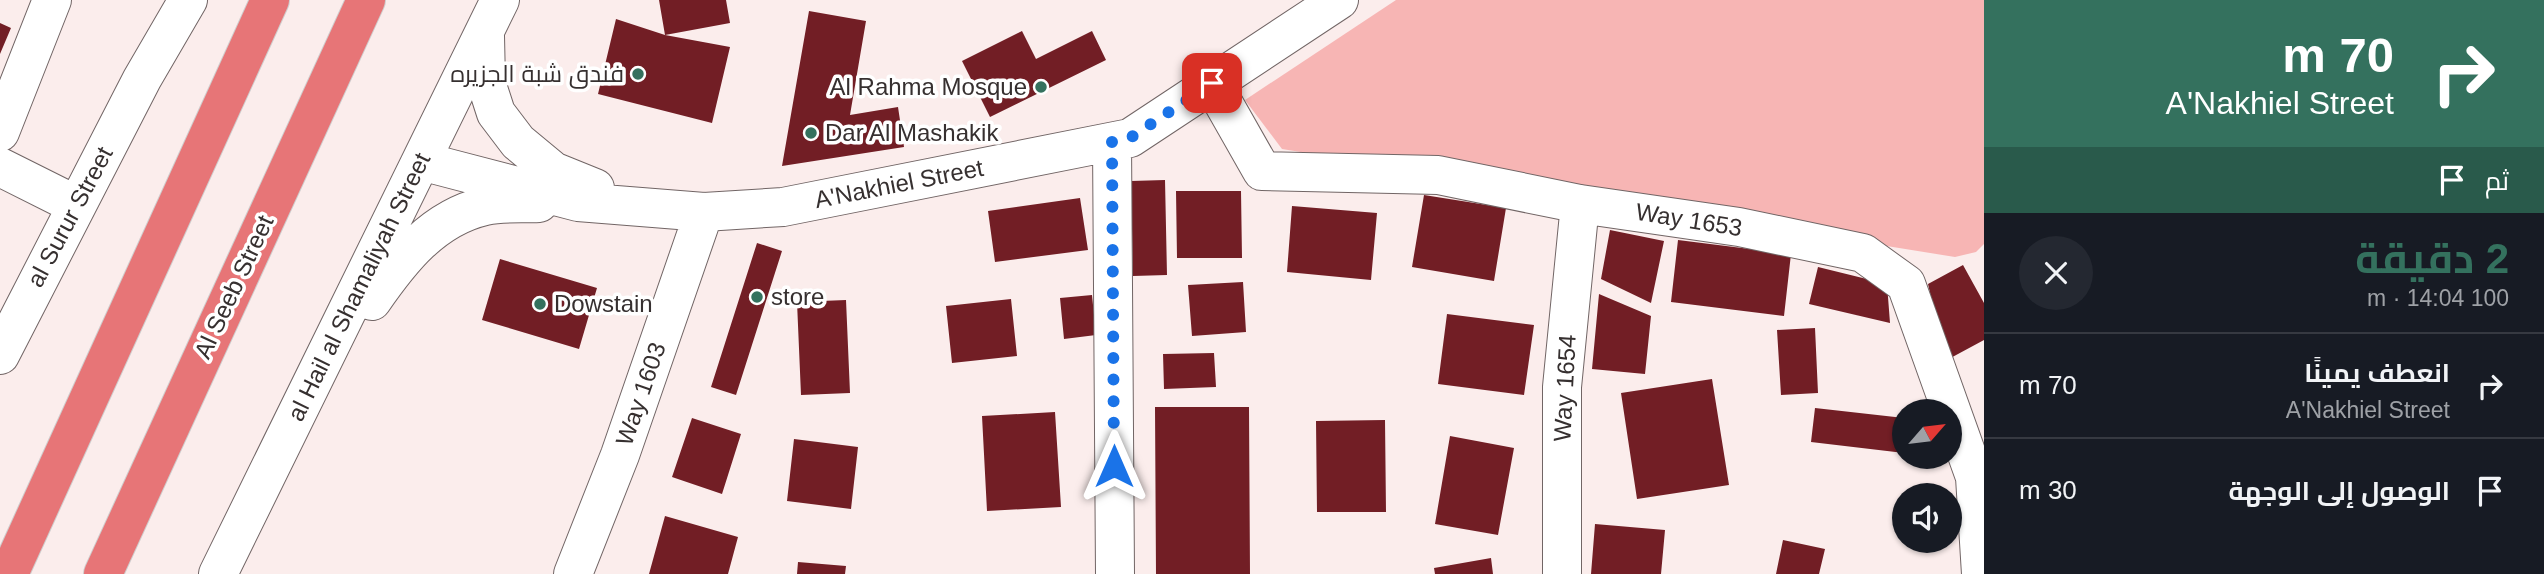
<!DOCTYPE html>
<html lang="ar">
<meta charset="utf-8">
<style>
body{margin:0;font-family:Helvetica,Cairo,sans-serif;background:#242831;color:#f1f3f6;direction:rtl;height:100vh;display:flex;flex-direction:column;font-size:26px;white-space:nowrap}
*{box-sizing:border-box;margin:0}
p{font-size:23px;color:#9ea1a6}
.icon{flex:none;width:38px;height:38px;fill:none;stroke:currentColor;stroke-width:2;stroke-linecap:round;stroke-linejoin:round}
.map{position:relative;flex:1;overflow:hidden;direction:ltr}
.sheet{display:flex;flex-direction:column;background:#171b24;width:560px}
.sheet>*{flex:none}
.top-card{background:#34715e;color:#fff;overflow:hidden}
.needle{width:46px;rotate:62deg}
.tools{position:absolute;left:1892px;top:399px;display:grid;gap:14px}
.tools a{display:grid;place-items:center;width:70px;height:70px;border-radius:50%;background:#171b24;box-shadow:0 2px 5px #0004;font-size:35px}
.pin{position:absolute;display:grid;place-items:center;width:60px;height:60px;color:#fff;margin:-30px;border-radius:14px;box-shadow:0 4px 10px #0006}
.me{position:absolute;width:77px;margin:-38px;rotate:0deg;stroke-linejoin:round;filter:drop-shadow(0 0 5px #0008)}
.turn{display:flex;align-items:center;gap:24px;height:147px;padding:0 35px;font-size:32px}
.turn .icon{width:91px;height:91px;stroke-width:2.5}
.turn b{display:block;font-size:49px;line-height:60px}
.then{display:flex;align-items:center;height:66px;padding:0 35px;background:#0003;gap:14px;font-size:26px}
.round{display:grid;place-items:center;flex:none;width:74px;height:74px;border-radius:37px;background:#242831}
.head{display:flex;align-items:center;justify-content:space-between;height:119px;padding:0 35px}
h1{font-size:42px;font-weight:700;line-height:52px;color:#34715e}
ul{padding:0;list-style:none}
li{display:flex;align-items:center;gap:21px;height:105px;padding:0 35px;border-top:2px solid #363941}
li div{flex:1}
li b{display:block;font-size:26px}
li em{font-style:normal}
main{display:flex;flex:1;min-height:0}
.map>svg:first-child{display:block}
.green{fill:#f7b5b4}
.building{fill:#721e25}
.lines{fill:none;stroke-linecap:round;stroke-linejoin:round}
.minor-casing{stroke:#716565;stroke-width:40}
.highway-casing{stroke:#cfcdcd;stroke-width:40}
.minor{stroke:#fff;stroke-width:38}
.highway{stroke:#e77577;stroke-width:38}
.route{stroke:#1a73e8;stroke-width:12;stroke-dasharray:0 21.6}
.poi-dot{fill:#34715e;stroke:#fff;stroke-width:2.5}
.labels{text-anchor:middle;stroke-width:7;stroke-linejoin:round;paint-order:stroke}
.poi-label{font-size:24px;fill:#363030;stroke:#fff;text-anchor:start}
.street-label{font-size:24px;fill:#363030;stroke:#fff}
</style>
<main>
<section class="sheet">
<div class="top-card">
<div class="turn"><svg class="icon" aria-label="right" viewBox="0 0 24 24"><path d="M7 20v-9h11M14 6l5 5-5 5"/></svg><div><b>70 m</b>A'Nakhiel Street</div></div>
<div class="then">ثم<svg class="icon" aria-label="arrive" viewBox="0 0 24 24"><path d="M6 21V4h12l-3 4 3 4H6"/></svg></div>
</div>
<div class="head"><div><h1>2 دقيقة</h1><p>100 m · 14:04</p></div><a class="round"><svg class="icon" aria-label="close" viewBox="0 0 24 24"><path d="M6 6l12 12M18 6L6 18"/></svg></a></div>
<ul>
<li><svg class="icon" aria-label="right" viewBox="0 0 24 24"><path d="M7 20v-9h11M14 6l5 5-5 5"/></svg><div><b>انعطف يمينًا</b><p>A'Nakhiel Street</p></div><em>70 m</em></li>
<li><svg class="icon" aria-label="arrive" viewBox="0 0 24 24"><path d="M6 21V4h12l-3 4 3 4H6"/></svg><div><b>الوصول إلى الوجهة</b></div><em>30 m</em></li>
</ul>
</section>
<div class="map">
<svg width="1984" height="574" viewBox="0 0 1984 574">
<rect width="100%" height="100%" fill="#fbedec"/>
<path class="green" d="M1396,0H1984V244L1976,252L1955,257L1282,149L1245,100Z"/>
<path class="building" d="M659,0H726L730,23L665,35Z
M809,11L866,21L850,115L898,107L904,147L782,166Z
M616,19L665,35L730,47L712,123L598,94Z
M0,23L11,28L0,54Z
M1022,31L1036,59L1092,31L1106,60L990,117L962,61Z
M1165,180L1167,275L1133,276L1131,181Z
M1176,191H1241L1242,258H1177Z
M1424,195L1506,208L1494,281L1412,267Z
M1080,198L1088,250L995,262L988,211Z
M1292,206L1377,213L1371,280L1287,272Z
M1610,230L1664,241L1651,303L1601,279Z
M1678,240L1791,254L1784,316L1671,302Z
M757,243L782,251L736,395L711,387Z
M500,259L597,288L579,349L482,320Z
M1963,265L1984,303V340L1945,361L1928,284Z
M1818,267L1887,284L1890,323L1809,304Z
M1243,282L1246,332L1192,336L1188,285Z
M1599,294L1651,316L1645,374L1592,369Z
M1092,295L1096,335L1064,339L1060,298Z
M1011,299L1017,356L952,363L946,306Z
M846,300L850,393L801,395L797,302Z
M1447,314L1534,325L1524,395L1438,384Z
M1815,328L1818,393L1781,395L1777,330Z
M1214,353L1216,387L1164,389L1163,354Z
M1712,379L1729,485L1637,499L1621,393Z
M1155,407H1249L1250,574H1156Z
M1815,408L1904,418V453L1811,442Z
M1055,412L1061,507L987,511L982,416Z
M692,418L741,434L722,494L672,477Z
M1385,420L1386,512H1317L1316,421Z
M1450,436L1514,448L1498,535L1435,524Z
M794,439L858,447L851,509L787,501Z
M665,516L738,537L728,574H649Z
M1595,524L1665,530L1661,574H1591Z
M1783,540L1825,549L1819,574H1776Z
M1491,558L1493,574H1435L1434,568Z
M798,562L846,566L845,574H797Z"/>
<g class="lines">
<g class="minor-casing">
<path id="minor" d="M485,36L486,82L496,113L518,142L553,171L595,188
M1212,83L1262,171L1438,175L1580,204L1739,227L1863,253L1906,284L1975,477L1981,574
M0,132L52,0
M1112,142L1115,574
M421,161L578,202L704,212L783,207L1130,138L1339,0
M0,167L76,205
M372,301C401,259 433,218 485,206C502,202 522,204 539,203
M0,355L142,79L188,0
M218,574L500,0
M573,574L620,455L704,212
M1562,574V387L1580,204"/>
</g>
<g class="highway-casing">
<path id="highway" d="M9,574L270,0
M103,574L366,0"/>
</g>
<use href="#minor" class="minor"/>
<use href="#highway" class="highway"/>
</g>
<g class="lines">
<path class="route" d="M1114,466L1112,142L1130,138L1212,83"/>
</g>
<g class="poi-dot">
<circle cx="638" cy="74" r="7"/>
<circle cx="1041" cy="87" r="7"/>
<circle cx="811" cy="133" r="7"/>
<circle cx="757" cy="297" r="7"/>
<circle cx="540" cy="304" r="7"/>
</g>
<g class="labels">
<g class="poi-label">
<text x="624" y="82" text-anchor="end">فندق شبة الجزيره</text>
<text x="1027" y="95" text-anchor="end">Al Rahma Mosque</text>
<text x="825" y="141">Dar Al Mashakik</text>
<text x="771" y="305">store</text>
<text x="554" y="312">Dowstain</text>
</g>
<g class="street-label">
<text transform="translate(899 184) rotate(-11)" y="8">A'Nakhiel Street</text>
<text transform="translate(70 217) rotate(-62)" y="8">al Surur Street</text>
<text transform="translate(1689 220) rotate(9)" y="8">Way 1653</text>
<text transform="translate(234 287) rotate(-65)" y="8">Al Seeb Street</text>
<text transform="translate(359 287) rotate(-64)" y="8">al Hail al Shamaliyah Street</text>
<text transform="translate(1565 388) rotate(-87)" y="8">Way 1654</text>
<text transform="translate(641 394) rotate(-71)" y="8">Way 1603</text>
</g>
</g>
</svg>
<div class="tools">
<a><svg class="needle" viewBox="-14 -14 28 28"><path d="M0-13l5 13h-10z" fill="#e53935"/><path d="M0 13l5-13h-10z" fill="#9ea1a6"/></svg></a>
<a><svg class="icon" aria-label="sound" viewBox="0 0 24 24"><path d="M4 9h4l5-4v14l-5-4H4zM17 9q2 3 0 6"/></svg></a>
</div>
<div class="pin" style="left:1212px;top:83px;background:#d93025"><svg class="icon" aria-label="arrive" viewBox="0 0 24 24"><path d="M6 21V4h12l-3 4 3 4H6"/></svg></div>
<svg class="me" style="left:1114px;top:466px" viewBox="-20 -20 40 40"><path d="M0-17L14 15 0 8-14 15z" fill="#1a73e8" stroke="#fff" stroke-width="4"/></svg>
</div>
</main>
